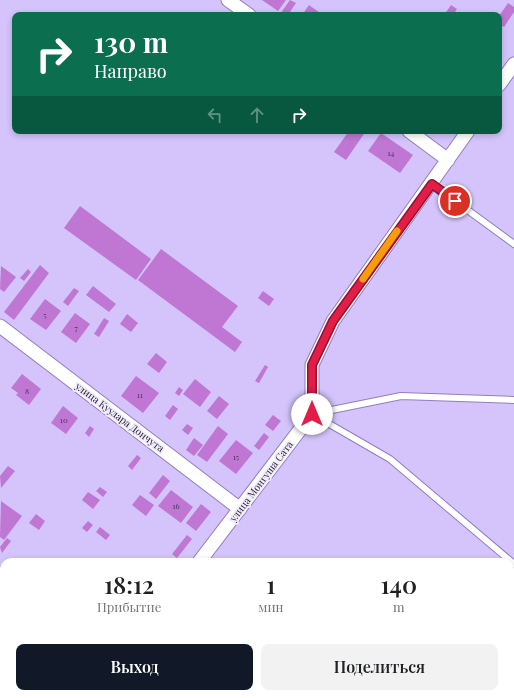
<!DOCTYPE html>
<html lang="ru">
<meta charset="utf-8">
<style>
body{margin:0;font-family:"Playfair Display",serif;background:#f2f2f2;color:#202124;height:100vh;display:flex;flex-direction:column;font-size:15px;white-space:nowrap}
*{box-sizing:border-box;margin:0}
p{font-size:13px;color:#757577}
.icon{flex:none;width:22px;height:22px;fill:none;stroke:currentColor;stroke-width:2;stroke-linecap:round;stroke-linejoin:round}
.map{position:relative;flex:1;overflow:hidden}
.drawer{position:absolute;left:0px;top:558px;width:514px;height:140px;display:flex;flex-direction:column;background:#fff;border-radius:12px 12px 0 0;box-shadow:0 2px 6px #0003}
.drawer>*{flex:none}
.guide{position:absolute;left:12px;top:12px;width:490px;height:122px;border-radius:8px;box-shadow:0 2px 6px #0003;background:#0b6e4f;color:#fff;overflow:hidden}
.pin{position:absolute;display:grid;place-items:center;width:34px;height:34px;color:#fff;margin:-17px;border:2px solid #fff;border-radius:50%;box-shadow:0 1px 4px #0007}
.me{position:absolute;width:44px;margin:-22px;rotate:0deg;stroke-linejoin:round;filter:drop-shadow(0 0 3px #0008)}
.turn{display:flex;align-items:center;gap:14px;height:84px;padding:0 16px;font-size:18px}
.turn .icon{width:52px;height:52px;stroke-width:2.5}
.turn b{display:block;font-size:28px;line-height:34px}
.lanes{display:flex;align-items:center;height:38px;padding:0 16px;background:#0003;justify-content:center;gap:20px;direction:ltr}
.lanes .off{opacity:.35}
.eta{display:flex;justify-content:space-evenly;align-items:center;height:68px;text-align:center}
.eta b{font-size:24px;font-weight:600;line-height:28px}
.cta{display:flex;gap:8px;margin-top:auto;padding:8px 16px}
.cta a{flex:1;height:46px;border-radius:8px;background:#111827;color:#fff;font-size:16px;font-weight:600;line-height:46px;text-align:center}
.cta a+a{background:#f2f2f2;color:#202124}
.map>svg:first-child{display:block}
.building{fill:#bf77d3}
.lines{fill:none;stroke-linecap:round;stroke-linejoin:round}
.lane-casing{stroke:#937ebe;stroke-width:8}
.street-casing{stroke:#937ebe;stroke-width:15}
.lane{stroke:#fff;stroke-width:6}
.street{stroke:#fff;stroke-width:13}
.route-casing{stroke:#92132f;stroke-width:10}
.route{stroke:#e11d48;stroke-width:7}
.slow{stroke:#f59e0b;stroke-width:7}
.labels{text-anchor:middle;stroke-width:3.5;stroke-linejoin:round;paint-order:stroke}
.number-label{font-size:8px;fill:#4b325c}
.street-label{font-size:10px;fill:#241b34;stroke:#f0ecfa}
</style>
<div class="map">
<svg width="514" height="698" viewBox="0 0 514 698">
<rect width="100%" height="100%" fill="#d4c4fb"/>
<path class="building" d="M262,0H286L278,11Z
M290,0L296,3L288,15H281L280,14Z
M508,3L514,7V12L504,27L499,24V16Z
M309,5L323,15H302Z
M451,5L457,9L453,15H444Z
M349,131H366L346,160L334,152Z
M381,133L413,155L400,173L368,151Z
M80,206L151,259L136,280L64,228Z
M161,249L238,306L222,327L242,342L235,352L138,280Z
M40,265L49,273L14,320L4,312Z
M1,266L16,277L4,292L0,289Z
M28,269L31,272L24,281L20,278Z
M93,286L116,304L109,312L86,295Z
M74,288L79,291L68,306L63,302Z
M263,291L274,299L269,306L258,298Z
M45,299L61,311L46,330L30,319Z
M75,313L90,324L76,343L61,332Z
M127,314L138,323L131,332L120,324Z
M104,318L109,321L99,337L94,334Z
M156,353L167,362L159,373L147,364Z
M265,365L268,367L259,383L255,381Z
M22,374L41,389L29,405L16,395L18,393L11,388Z
M136,376L159,393L143,413L121,396Z
M195,379L211,392L200,407L183,394Z
M179,387L183,390L179,396L175,393Z
M219,396L229,404L217,419L207,411Z
M173,405L178,409L170,420L165,416Z
M63,406L78,418L66,434L51,423Z
M273,415L281,421L273,431L265,425Z
M187,424L193,428L188,435L182,430Z
M90,426L94,429L89,437L85,433Z
M218,426L228,434L207,462L197,455Z
M264,433L269,437L259,450L254,446Z
M194,438L203,445L194,456L186,450Z
M236,440L253,453L236,474L219,461Z
M137,455L141,458L132,470L128,466Z
M8,466L15,471L1,488L0,476Z
M163,475L170,481L156,499L149,493Z
M100,487L107,492L103,497L96,491Z
M171,490L193,507L181,523L158,506Z
M88,492L100,500L93,509L82,500Z
M140,495L154,505L146,516L132,505Z
M1,501L22,516L4,540L0,537Z
M201,504L211,512L196,531L186,523Z
M36,514L45,521L39,530L29,523Z
M88,521L93,525L87,532L82,528Z
M100,527L110,535L106,540L96,532Z
M187,535L192,539L177,558L172,554Z
M7,538L11,541L2,553L0,547Z
M4,609V631L0,628V614Z
M4,687V694H6L3,698L0,696V692Z
M160,694H200L197,698H157Z"/>
<g class="lines">
<g class="lane-casing">
<path id="lane" d="M432,184L514,244
M312,414L390,459L514,564
M312,414L401,396L514,400
M233,694L239,698"/>
</g>
<g class="street-casing">
<path id="street" d="M228,0L249,15
M499,85L514,64
M409,131L448,160
M0,326L240,509
M199,562L312,414V365L333,321L468,131
M0,575L4,578
M98,698L101,694"/>
</g>
<use href="#lane" class="lane"/>
<use href="#street" class="street"/>
</g>
<g class="lines">
<g class="route-casing">
<path id="route" d="M312,414V365L333,321L432,184L455,201"/>
</g>
<use href="#route" class="route"/>
<path class="slow" d="M363,279L397,231"/>
</g>
<g class="labels">
<g class="number-label">
<text x="391" y="156">14</text>
<text x="45" y="318">5</text>
<text x="76" y="331">7</text>
<text x="27" y="394">8</text>
<text x="140" y="398">11</text>
<text x="64" y="423">10</text>
<text x="236" y="460">15</text>
<text x="176" y="509">16</text>
</g>
<g class="street-label">
<text transform="translate(120 417) rotate(37)" y="4">улица Куулара Дончута</text>
<text transform="translate(261 481) rotate(-53)" y="4">улица Монгуша Сата</text>
</g>
</g>
</svg>
<div class="pin" style="left:455px;top:201px;background:#d93025"><svg class="icon" aria-label="arrive" viewBox="0 0 24 24"><path d="M6 21V4h12l-3 4 3 4H6"/></svg></div>
<svg class="me" style="left:312px;top:414px" viewBox="-20 -20 40 40"><circle r="19" fill="#fff"/><path d="M0-13L10 11 0 6-10 11z" fill="#e11d48"/></svg>
<div class="guide">
<div class="turn"><svg class="icon" aria-label="right" viewBox="0 0 24 24"><path d="M7 20v-9h11M14 6l5 5-5 5"/></svg><div><b>130 m</b>Направо</div></div>
<div class="lanes"><svg class="icon off" aria-label="left" viewBox="0 0 24 24"><path d="M17 20v-9H6M10 6l-5 5 5 5"/></svg><svg class="icon off" aria-label="ahead" viewBox="0 0 24 24"><path d="M12 20V5M6 11l6-6 6 6"/></svg><svg class="icon" aria-label="right" viewBox="0 0 24 24"><path d="M7 20v-9h11M14 6l5 5-5 5"/></svg></div>
</div>
<section class="drawer">
<div class="eta">
<div><b>18:12</b><p>Прибытие</p></div>
<div><b>1</b><p>мин</p></div>
<div><b>140</b><p>m</p></div>
</div>
<div class="cta"><a>Выход</a><a>Поделиться</a></div>
</section>
</div>
